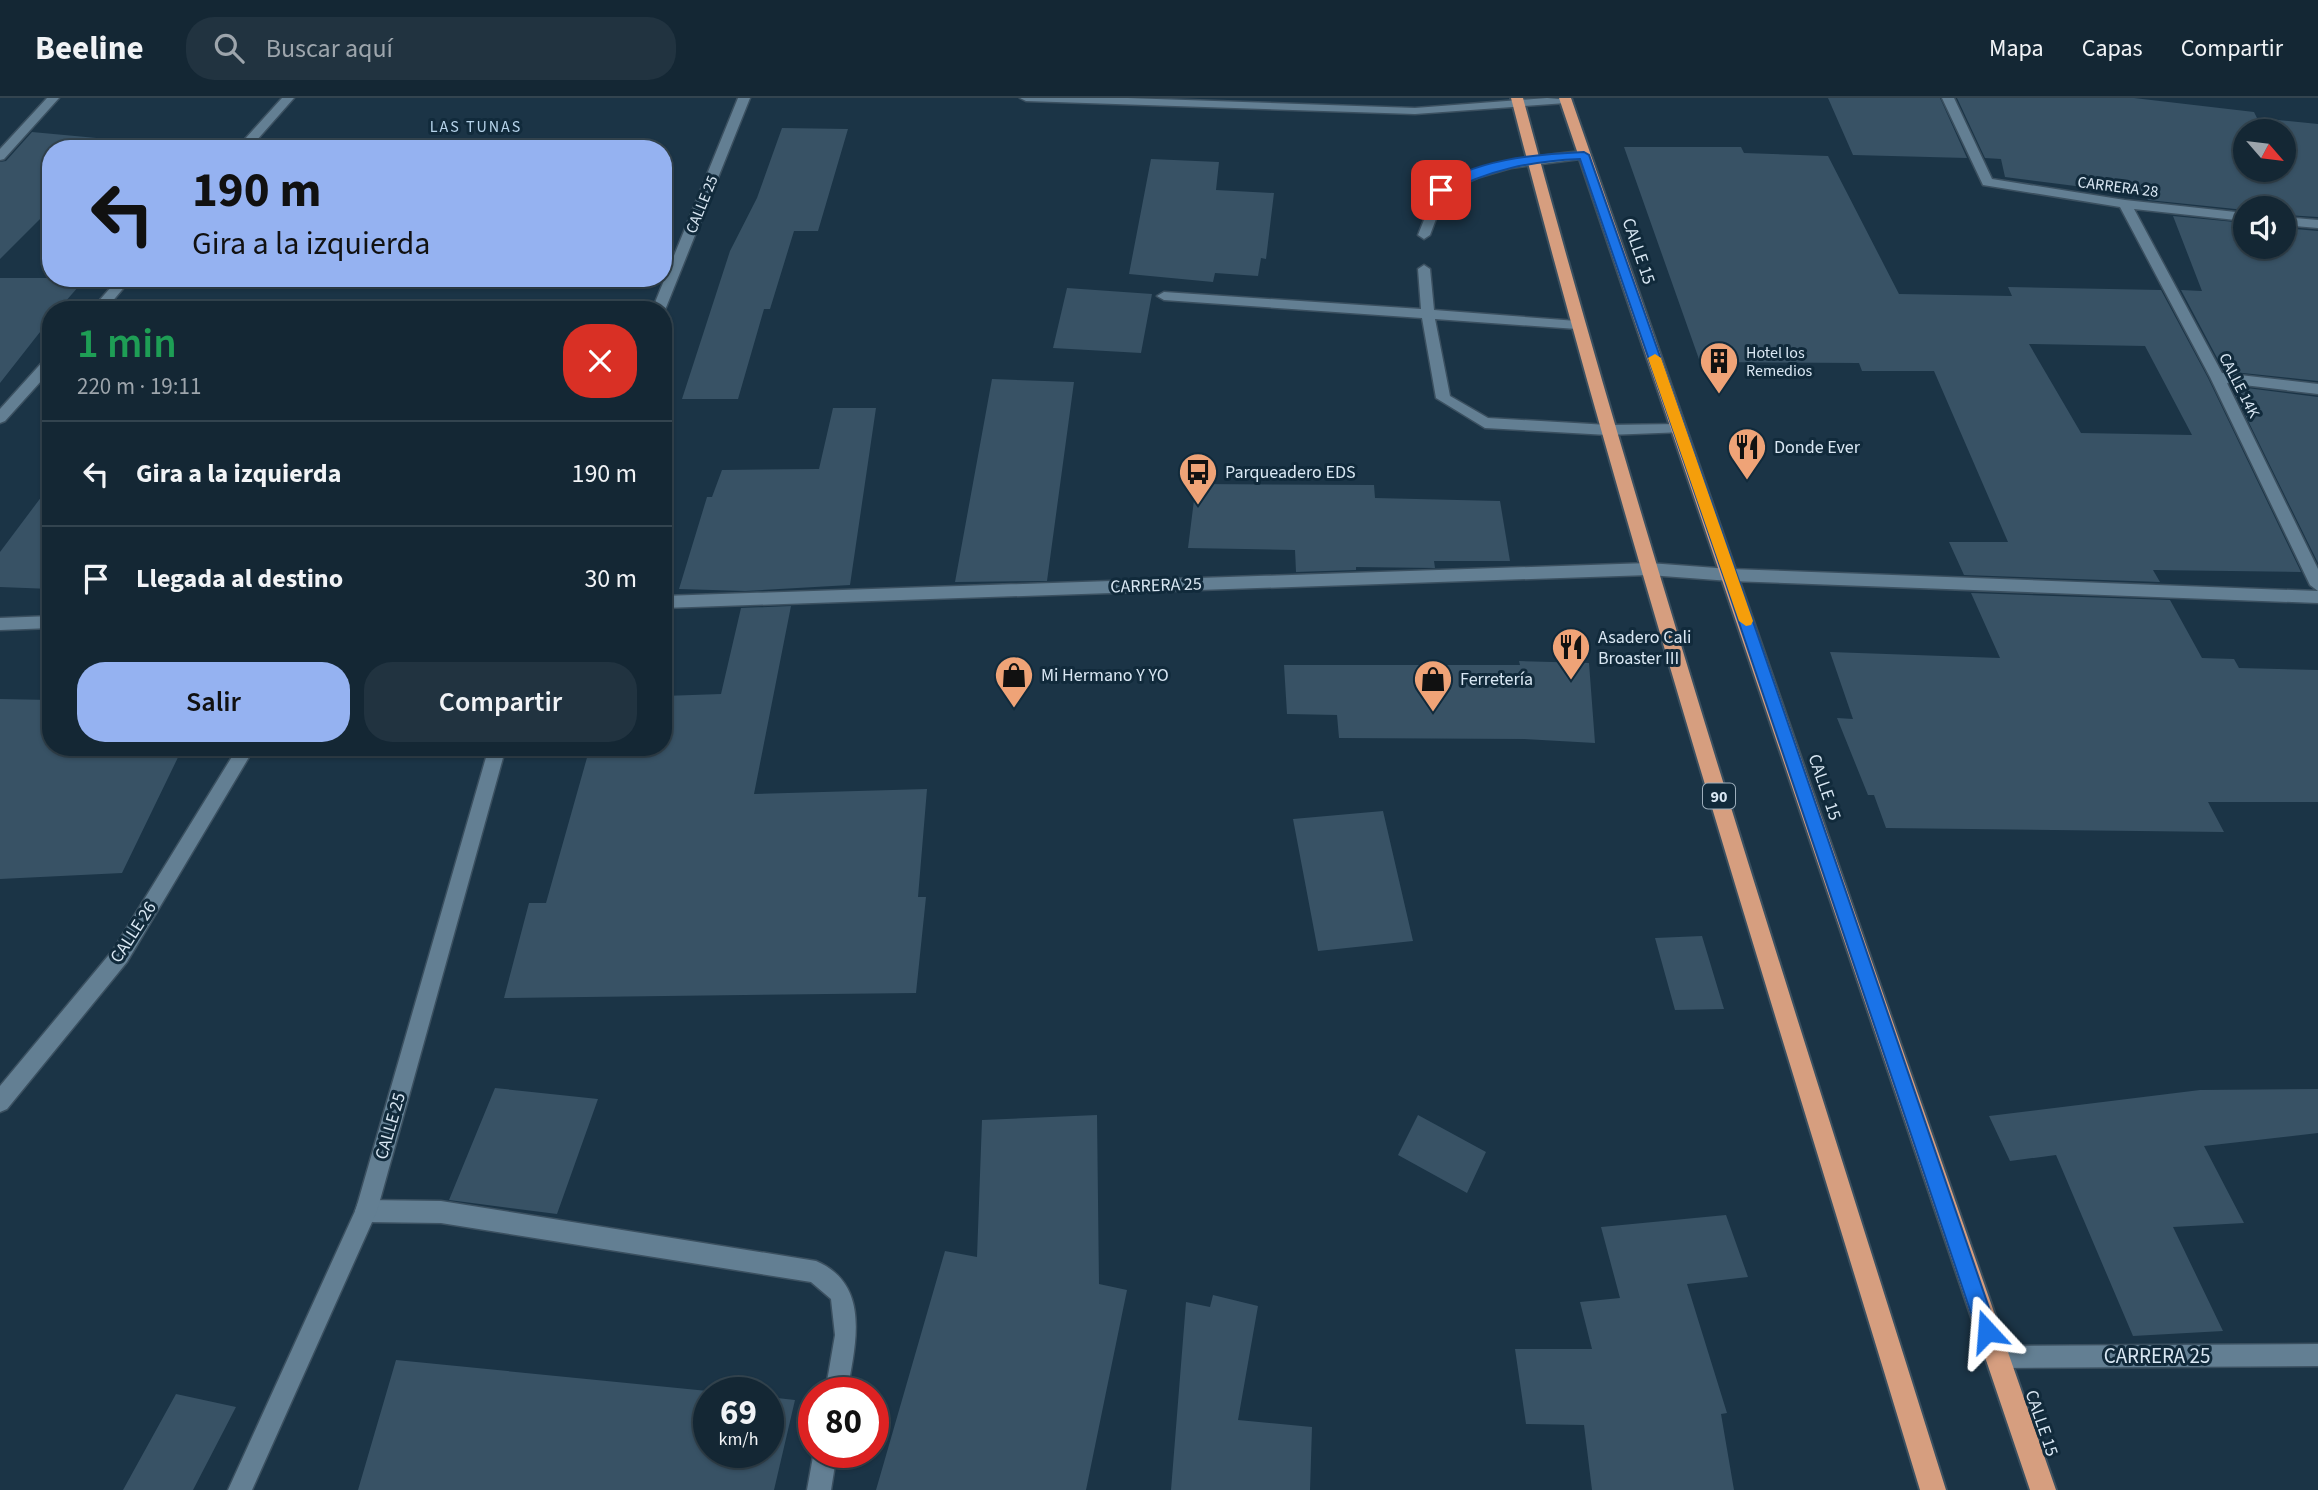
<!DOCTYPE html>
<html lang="es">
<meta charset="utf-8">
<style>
body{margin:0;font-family:"Source Sans 3",sans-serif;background:#213340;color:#f1f3f6;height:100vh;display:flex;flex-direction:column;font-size:26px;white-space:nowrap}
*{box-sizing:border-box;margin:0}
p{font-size:23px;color:#9da5ac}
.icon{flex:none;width:38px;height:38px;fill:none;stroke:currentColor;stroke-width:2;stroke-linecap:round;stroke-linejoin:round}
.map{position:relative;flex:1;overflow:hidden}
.panel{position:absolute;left:42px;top:203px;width:630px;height:455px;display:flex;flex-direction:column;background:#142734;border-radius:28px;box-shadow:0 2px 5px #0004,0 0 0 2px #33444f}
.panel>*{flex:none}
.guide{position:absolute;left:42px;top:42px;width:630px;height:147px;border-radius:28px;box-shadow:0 2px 5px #0004,0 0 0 2px #33444f;background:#95b2f1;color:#111;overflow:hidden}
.needle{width:46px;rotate:118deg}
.fabs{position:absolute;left:2233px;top:21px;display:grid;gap:14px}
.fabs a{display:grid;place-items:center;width:63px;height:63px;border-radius:50%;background:#142734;box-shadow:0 2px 5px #0004,0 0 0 2px #33444f;font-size:35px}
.speed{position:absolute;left:693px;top:1279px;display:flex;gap:14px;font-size:35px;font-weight:700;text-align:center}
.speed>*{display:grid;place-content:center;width:91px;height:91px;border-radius:50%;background:#142734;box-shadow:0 2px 5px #0004,0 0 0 2px #33444f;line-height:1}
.speed small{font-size:18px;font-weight:400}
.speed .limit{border:10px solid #d22;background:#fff;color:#111}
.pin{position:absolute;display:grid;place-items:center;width:60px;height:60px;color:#fff;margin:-30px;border-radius:14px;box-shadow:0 4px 10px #0006}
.me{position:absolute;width:77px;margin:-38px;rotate:341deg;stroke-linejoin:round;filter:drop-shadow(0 0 5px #0008)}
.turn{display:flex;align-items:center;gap:24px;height:147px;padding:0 35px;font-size:32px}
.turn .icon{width:91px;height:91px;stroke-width:2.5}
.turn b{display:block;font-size:49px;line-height:60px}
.round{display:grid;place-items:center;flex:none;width:74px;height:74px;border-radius:28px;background:#213340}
.headline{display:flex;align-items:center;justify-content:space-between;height:119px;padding:0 35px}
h1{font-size:42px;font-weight:600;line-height:52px;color:#1e9e55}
.cta{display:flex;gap:14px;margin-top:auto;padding:14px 35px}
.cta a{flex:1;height:80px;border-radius:28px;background:#95b2f1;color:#111;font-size:28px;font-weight:600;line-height:80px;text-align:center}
.cta a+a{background:#213340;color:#f1f3f6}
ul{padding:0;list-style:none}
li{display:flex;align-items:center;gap:21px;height:105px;padding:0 35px;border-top:2px solid #33444f}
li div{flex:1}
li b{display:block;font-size:26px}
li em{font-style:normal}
header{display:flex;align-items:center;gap:42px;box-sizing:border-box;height:98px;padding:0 35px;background:#142734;border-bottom:2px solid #33444f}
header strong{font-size:33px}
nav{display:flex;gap:38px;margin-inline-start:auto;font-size:24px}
.search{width:490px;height:63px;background:#213340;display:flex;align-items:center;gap:18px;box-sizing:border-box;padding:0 24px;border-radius:28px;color:#9da5ac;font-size:26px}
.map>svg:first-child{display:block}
.building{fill:#385265;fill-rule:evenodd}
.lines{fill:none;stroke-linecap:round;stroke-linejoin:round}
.service-casing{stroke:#3b5060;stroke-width:3}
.minor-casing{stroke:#3b5060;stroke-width:3}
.trunk-casing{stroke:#3b5060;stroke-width:4}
.service{fill:#637f93;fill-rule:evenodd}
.minor{fill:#637f93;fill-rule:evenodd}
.trunk{fill:#d69e7f;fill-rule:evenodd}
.route{fill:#1a73e8;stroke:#114b97;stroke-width:2}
.slow{fill:#f59e0b}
.labels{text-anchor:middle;stroke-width:6;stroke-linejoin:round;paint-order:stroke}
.far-neighbourhood-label{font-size:16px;letter-spacing:2px;fill:#b8d5ec;stroke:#112a3b}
.far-street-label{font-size:16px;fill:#d9e7f3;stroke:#112a3b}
.far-poi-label{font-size:16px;fill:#d9e7f3;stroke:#112a3b;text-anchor:start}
.shield{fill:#112a3b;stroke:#9daebc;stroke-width:2}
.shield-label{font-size:16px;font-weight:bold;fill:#d9e7f3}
.street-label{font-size:18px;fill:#d9e7f3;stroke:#112a3b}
.poi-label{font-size:18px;fill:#d9e7f3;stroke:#112a3b;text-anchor:start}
.near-street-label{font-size:21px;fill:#d9e7f3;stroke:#112a3b}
</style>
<header>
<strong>Beeline</strong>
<div class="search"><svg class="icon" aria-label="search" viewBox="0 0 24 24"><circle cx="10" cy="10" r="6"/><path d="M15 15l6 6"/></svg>Buscar aquí</div>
<nav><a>Mapa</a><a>Capas</a><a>Compartir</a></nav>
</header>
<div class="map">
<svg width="2318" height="1392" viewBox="0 0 2318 1392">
<rect width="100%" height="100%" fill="#1b3446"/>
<path class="building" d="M1828,0H1940L1967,60L1853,57Z
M1957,0H2134L2254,14L2257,20L2318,26V119L2284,117V110L2245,112L2148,102L2146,97L2005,79L2001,61L1985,60ZM2245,33H2284V72H2245Z
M782,30L848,31L818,133H794L770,211H764L738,301H682L730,153L757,100Z
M32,34L118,42L110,51H51V110L0,161V64L6,63Z
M1624,49H1741L1744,55L1828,58L1899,196L2012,198L2008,189L2161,192L2208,280L2301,474L2153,472L2160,484L1964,477L1949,444H2008L1934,273H1862L1859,265L1700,264ZM2029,246L2145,248L2192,337L2081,335Z
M1151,61L1219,64L1216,92L1274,95L1266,161L1261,160L1258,178L1215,175L1213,184L1129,176Z
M2173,118L2245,125V149H2284V130L2318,133V283L2224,273L2181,192L2202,193Z
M0,180H86L58,212H51V220L0,285Z
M1067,190L1152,196L1141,255L1053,250Z
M992,281L1074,284L1047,483L955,484Z
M2231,288L2318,299V465Z
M833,310H876L850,487L745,493L679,491L707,399H712L722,372L819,371Z
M51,386V491L0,489V454Z
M1196,386L1374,387L1375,400L1500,403L1510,463H1434L1435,470L1356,469V472L1296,474L1295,452L1188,450Z
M1971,495L2170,502L2202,560L2234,561L2239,570L2318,572V704H2208L2224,734L1886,730L1874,697H1868L1837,620L1853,621L1830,554L2000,560Z
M791,508L754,696L927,691L918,799H926L916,895L504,900L529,805H546L590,649H663V598L721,596L741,510Z
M1519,563L1589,565L1595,645L1524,641L1339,640L1337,617L1287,616L1284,567H1520Z
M0,601L51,602V649H183L122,775L0,781Z
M1383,713L1413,843L1318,853L1293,721Z
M1702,838L1724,911L1675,912L1655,840Z
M495,990L598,1001L557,1116L449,1102Z
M2318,991V1035L2204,1048L2244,1125L2173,1129L2223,1233L2133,1238L2056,1057L2010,1063L1989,1018L2200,992Z
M1097,1017L1099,1186L1127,1192L1086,1392H876L945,1153L977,1159L982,1022Z
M1418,1017L1486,1054L1467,1095L1398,1057Z
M1726,1117L1748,1179L1687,1186L1727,1315L1721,1316L1734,1392H1592L1584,1327L1526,1326L1515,1251H1592L1580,1204L1620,1200L1601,1129Z
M1213,1197L1258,1208L1238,1322L1312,1329L1310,1392H1171L1186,1204L1210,1209Z
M396,1262L728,1295H709V1354H768V1299L795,1302L774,1392H358Z
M176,1296L236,1309L193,1392H123Z"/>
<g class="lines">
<g class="service-casing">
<path id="service" d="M1584,53L1590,57L1588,60L1511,70L1480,79L1446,94L1430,137L1424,141L1418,137L1437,89C1484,67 1532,57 1584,53Z
M1424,167L1430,171L1434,212L1577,223L1584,227L1577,231L1435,221L1450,298L1488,320L1608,327L1679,326L1684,328V334L1608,337L1485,330L1436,300L1422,220L1164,202L1157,198L1164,194L1421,211L1418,171Z
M366,1102L441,1103L816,1163C872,1187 855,1247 847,1295H825L835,1237L831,1201L811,1184L441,1125L366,1124L358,1121L355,1113L358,1105Z
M814,1353L837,1354L831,1392H807Z"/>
</g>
<g class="minor-casing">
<path id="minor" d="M47,0H59L4,61L0,62V51Z
M282,0H294L249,51H236Z
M738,0H750L665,212H652Z
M1020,0H1128L1415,10L1547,0L1572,2L1566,5L1415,16L1026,3Z
M1942,0H1954L1992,81L2125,102L2245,115V123L2134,111L2222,275L2318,286V296L2227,285L2318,471V493L2310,487L2210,279L2120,109L1983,87Z
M2284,119L2318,122V130L2284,127Z
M119,180H132L105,212H91Z
M51,259V272L5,323L0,325V311L46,260Z
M1649,465L1730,471L2318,493V505L1730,483L1649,477L663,510V498Z
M51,518V530L0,532V520Z
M238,649H255L127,864L7,1011L0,1014V988L113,852Z
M489,649H506L377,1113L252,1392H228L356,1111Z
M2318,1246V1268L1996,1270L1988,1267L1985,1259L1988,1251L1996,1248Z"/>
</g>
<g class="trunk-casing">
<path id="trunk" d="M1511,0H1523C1649,468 1801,929 1946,1392H1920C1780,929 1632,468 1511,0Z
M1559,0H1571L2056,1392H2030Z"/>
</g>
<use href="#service" class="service"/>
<use href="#minor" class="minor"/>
<use href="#trunk" class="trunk"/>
</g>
<path class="route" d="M1584,54L1589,57L1737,477L1997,1233L1994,1240L1987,1243L1980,1240L1977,1233L1723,477L1580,61C1531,63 1488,72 1445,95L1435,92C1470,61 1539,56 1584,54Z"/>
<path class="slow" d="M1655,256L1661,260L1753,523L1751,527L1746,528L1739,523L1648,260Z"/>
<defs>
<g id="building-pin" transform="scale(2.0125)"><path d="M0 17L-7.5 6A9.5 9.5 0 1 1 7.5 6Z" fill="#efa377" stroke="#112a3b"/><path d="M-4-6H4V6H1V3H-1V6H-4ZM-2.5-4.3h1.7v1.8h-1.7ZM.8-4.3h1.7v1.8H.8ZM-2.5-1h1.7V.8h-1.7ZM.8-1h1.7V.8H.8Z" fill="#111"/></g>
<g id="restaurant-pin" transform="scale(2.0125)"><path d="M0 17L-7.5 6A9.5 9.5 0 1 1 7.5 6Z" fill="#efa377" stroke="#112a3b"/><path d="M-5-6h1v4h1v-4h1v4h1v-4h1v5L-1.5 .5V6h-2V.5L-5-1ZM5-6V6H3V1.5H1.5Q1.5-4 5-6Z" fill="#111"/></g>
<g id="bus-pin" transform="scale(2.0125)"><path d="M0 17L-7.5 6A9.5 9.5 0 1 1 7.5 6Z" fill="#efa377" stroke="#112a3b"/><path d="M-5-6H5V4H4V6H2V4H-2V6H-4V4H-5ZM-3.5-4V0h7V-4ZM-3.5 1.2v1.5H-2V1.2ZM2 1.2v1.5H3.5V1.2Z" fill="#111"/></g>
<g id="shop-pin" transform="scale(2.0125)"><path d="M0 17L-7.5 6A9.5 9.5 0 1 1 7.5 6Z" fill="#efa377" stroke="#112a3b"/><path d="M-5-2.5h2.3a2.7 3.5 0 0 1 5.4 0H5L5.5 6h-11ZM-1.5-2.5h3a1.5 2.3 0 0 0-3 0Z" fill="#111"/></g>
</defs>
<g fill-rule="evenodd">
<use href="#building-pin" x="1719" y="263"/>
<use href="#restaurant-pin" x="1747" y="349"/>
<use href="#bus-pin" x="1198" y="374"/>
<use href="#restaurant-pin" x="1571" y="549"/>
<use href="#shop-pin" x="1014" y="577"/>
<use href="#shop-pin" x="1433" y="581"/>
</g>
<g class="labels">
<g class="far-neighbourhood-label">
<text x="476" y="34">LAS TUNAS</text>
</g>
<g class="far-street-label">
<text transform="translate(2118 88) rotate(7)" y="6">CARRERA 28</text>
<text transform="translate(701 106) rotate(-68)" y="6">CALLE 25</text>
<text transform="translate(2240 287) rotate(63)" y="6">CALLE 14K</text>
</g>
<g class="far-poi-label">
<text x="1746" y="260">Hotel los<tspan x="1746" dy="18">Remedios</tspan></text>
</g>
<rect class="shield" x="1703" y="685.5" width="32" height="25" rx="5"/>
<g class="shield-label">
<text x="1719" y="704">90</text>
</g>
<g class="street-label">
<text transform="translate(1639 153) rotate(71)" y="6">CALLE 15</text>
<text transform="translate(1156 487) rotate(-2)" y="6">CARRERA 25</text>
<text transform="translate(1825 689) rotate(71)" y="6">CALLE 15</text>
<text transform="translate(133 834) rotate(-57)" y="6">CALLE 26</text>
<text transform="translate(390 1028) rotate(-74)" y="6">CALLE 25</text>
<text transform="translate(2042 1325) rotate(71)" y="6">CALLE 15</text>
</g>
<g class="poi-label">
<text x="1774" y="355">Donde Ever</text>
<text x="1225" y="380">Parqueadero EDS</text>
<text x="1598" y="545">Asadero Cali<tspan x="1598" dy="21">Broaster III</tspan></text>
<text x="1041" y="583">Mi Hermano Y YO</text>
<text x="1460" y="587">Ferretería</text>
</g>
<g class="near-street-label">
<text x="2157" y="1265">CARRERA 25</text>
</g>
</g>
</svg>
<div class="fabs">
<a><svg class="needle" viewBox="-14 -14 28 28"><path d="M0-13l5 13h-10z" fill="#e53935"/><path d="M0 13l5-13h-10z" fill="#9da5ac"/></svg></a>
<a><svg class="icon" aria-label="sound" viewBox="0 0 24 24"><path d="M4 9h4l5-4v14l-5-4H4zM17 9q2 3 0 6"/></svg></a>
</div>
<div class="speed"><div>69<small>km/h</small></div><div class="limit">80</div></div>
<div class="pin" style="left:1441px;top:92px;background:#d93025"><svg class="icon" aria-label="arrive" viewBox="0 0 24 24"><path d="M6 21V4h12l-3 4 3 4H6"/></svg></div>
<svg class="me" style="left:1987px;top:1233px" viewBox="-20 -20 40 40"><path d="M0-17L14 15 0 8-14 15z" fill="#1a73e8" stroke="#fff" stroke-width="4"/></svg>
<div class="guide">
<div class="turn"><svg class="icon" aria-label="left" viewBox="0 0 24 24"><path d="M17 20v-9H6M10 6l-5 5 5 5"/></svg><div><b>190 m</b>Gira a la izquierda</div></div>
</div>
<section class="panel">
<div class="headline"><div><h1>1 min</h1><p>220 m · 19:11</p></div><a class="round" style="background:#d93025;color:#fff"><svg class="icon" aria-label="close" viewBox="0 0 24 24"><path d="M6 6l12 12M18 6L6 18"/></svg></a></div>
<ul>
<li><svg class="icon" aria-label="left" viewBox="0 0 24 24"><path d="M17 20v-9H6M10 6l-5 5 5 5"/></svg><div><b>Gira a la izquierda</b></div><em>190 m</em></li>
<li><svg class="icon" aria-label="arrive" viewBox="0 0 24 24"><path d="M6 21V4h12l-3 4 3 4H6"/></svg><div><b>Llegada al destino</b></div><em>30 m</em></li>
</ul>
<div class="cta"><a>Salir</a><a>Compartir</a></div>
</section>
</div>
